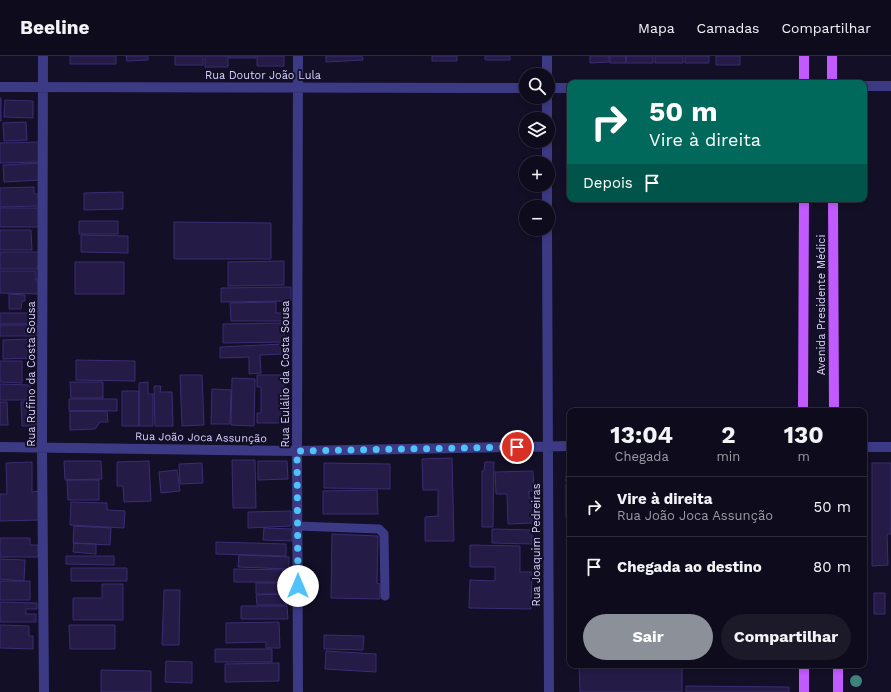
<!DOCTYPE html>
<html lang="pt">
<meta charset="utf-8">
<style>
body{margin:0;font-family:"Work Sans",sans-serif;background:#1c1929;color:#f1f3f6;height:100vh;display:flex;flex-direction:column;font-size:15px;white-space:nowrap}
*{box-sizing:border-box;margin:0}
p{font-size:13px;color:#9b9ba3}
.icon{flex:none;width:22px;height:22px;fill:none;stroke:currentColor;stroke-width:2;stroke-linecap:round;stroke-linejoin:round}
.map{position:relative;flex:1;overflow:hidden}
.side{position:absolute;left:567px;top:352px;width:300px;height:260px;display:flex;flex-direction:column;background:#0e0b1c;border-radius:8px;box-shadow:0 2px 6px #0003,0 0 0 1px #2e2b3b}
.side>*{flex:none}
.guide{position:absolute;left:567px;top:24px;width:300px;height:122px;border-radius:8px;box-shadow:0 2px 6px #0003,0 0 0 1px #2e2b3b;background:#00695c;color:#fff;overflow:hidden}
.buttons{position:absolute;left:519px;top:12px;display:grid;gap:8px}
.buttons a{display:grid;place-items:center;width:36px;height:36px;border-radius:50%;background:#0e0b1c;box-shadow:0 2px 6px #0003,0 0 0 1px #2e2b3b;font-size:20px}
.pin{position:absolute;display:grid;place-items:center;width:34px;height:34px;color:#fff;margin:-17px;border:2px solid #fff;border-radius:50%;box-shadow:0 1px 4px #0007}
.me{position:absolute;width:44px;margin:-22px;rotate:0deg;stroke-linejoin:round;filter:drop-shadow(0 0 3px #0008)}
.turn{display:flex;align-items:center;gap:14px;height:84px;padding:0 16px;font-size:18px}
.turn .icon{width:52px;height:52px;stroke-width:2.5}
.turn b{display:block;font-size:28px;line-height:34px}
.then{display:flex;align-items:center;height:38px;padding:0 16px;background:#0003;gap:8px;font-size:15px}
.eta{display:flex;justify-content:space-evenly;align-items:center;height:68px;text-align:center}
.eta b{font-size:24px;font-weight:700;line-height:28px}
.button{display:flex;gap:8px;margin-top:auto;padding:8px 16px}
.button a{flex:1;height:46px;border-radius:24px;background:#8c9099;color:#fff;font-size:16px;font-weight:700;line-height:46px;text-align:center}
.button a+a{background:#1c1929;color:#f1f3f6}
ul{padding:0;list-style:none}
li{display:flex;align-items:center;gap:12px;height:60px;padding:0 16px;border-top:1px solid #2e2b3b}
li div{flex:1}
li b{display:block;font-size:15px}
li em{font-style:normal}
header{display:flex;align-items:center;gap:24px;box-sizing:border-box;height:56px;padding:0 20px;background:#0e0b1c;border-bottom:1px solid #2e2b3b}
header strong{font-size:19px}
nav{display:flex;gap:22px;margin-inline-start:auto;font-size:14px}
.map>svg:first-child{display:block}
.building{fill:#241b47;stroke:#3b2d73}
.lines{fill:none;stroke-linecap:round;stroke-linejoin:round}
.lane{stroke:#3d3a85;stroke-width:9}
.street{stroke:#3d3a85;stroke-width:10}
.primary{stroke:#c25bff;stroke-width:10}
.tree{fill:#3d827b}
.route{stroke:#4fc3f7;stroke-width:7;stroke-dasharray:0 12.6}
.labels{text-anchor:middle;stroke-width:4;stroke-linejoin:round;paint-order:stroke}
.street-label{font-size:11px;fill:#d9d4ff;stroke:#130f26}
</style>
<header>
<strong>Beeline</strong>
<nav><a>Mapa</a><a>Camadas</a><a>Compartilhar</a></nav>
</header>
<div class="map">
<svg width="891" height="636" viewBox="0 0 891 636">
<rect width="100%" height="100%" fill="#130f26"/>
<path class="building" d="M70,0H116V8H70Z
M126,0H148V4L127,5Z
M175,0H203V9H175Z
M205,0H228V11H205Z
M229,0H256V2H229Z
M257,0H284V10H257Z
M326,0H362L363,4L326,6Z
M432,0H457V5H432Z
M485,0H510V4H485Z
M590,0H609V6L590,7Z
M610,0H626V7H610Z
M626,0H653V7H626Z
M655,0H683V7H655Z
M685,0H709V7H685Z
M716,0H740V9H716Z
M0,42H1V65H0Z
M5,44L33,45V62L4,61Z
M26,66L27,84L4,85L3,67Z
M40,86L41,106L0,107V87Z
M40,107L41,124L4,126L3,109Z
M34,131V138H38L39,150L0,151V132Z
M123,136V153L84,154V137Z
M0,152H41V171H0Z
M79,165H118V178H79Z
M174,166L271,167V203H174Z
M0,174H31L32,194H0Z
M81,179L128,180V197L81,196Z
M0,196H39L40,213H0Z
M284,205V229L228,230V206Z
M75,206H124V238H75Z
M0,215H36V224H39V238L0,237Z
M291,231V245L221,246V232Z
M9,238L25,239V245H22L21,253H9Z
M276,246V257H285V265H231L230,247Z
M0,257H32V268H0Z
M284,267L285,286L223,287V268Z
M0,269H38L39,280H0Z
M31,283L32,302L3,303V284Z
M283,288L284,298L260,299L261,317L249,318V301L220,302V291Z
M76,304L135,305V325L76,324Z
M0,305H22V327L0,326Z
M180,319H202L204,369L182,370Z
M257,319H284V367H257V357H261V331H257Z
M232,322L255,323L254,370L231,369Z
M70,326H103V342H71Z
M148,326V338H153V370H139V327Z
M0,328L30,329V344H0Z
M154,330H161L160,336H172L173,370H155Z
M212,333L231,334L230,368H211Z
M122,335H139V370H122Z
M69,343H117V355H69Z
M36,345V370H22L21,346Z
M0,346H7L8,369H0Z
M70,355H107L108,366H100L95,373L70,374Z
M452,402L454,485H425V461L438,460V434H423L422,403Z
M567,402H570V426H566Z
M232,404H255L256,452H233Z
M64,405H101L102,423L65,424Z
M149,405L151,445L124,446L123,430H117V406Z
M258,405H287L288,423L258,424Z
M32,406V436L39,435L40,464L0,465V438H7L6,407Z
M485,406H494L493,471H482V415H484Z
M202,407L203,427L180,428L179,408Z
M324,407L390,408V433L324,432Z
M872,407H891V478H887L888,509L872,510Z
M177,414L180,435L161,437L159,416Z
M533,415L534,435H529V442H533V467L508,468L507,438H496L495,416Z
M67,424H99V444H68Z
M566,428H570V461H566Z
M377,434L378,458H323V435Z
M71,446L107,447V454L125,455L124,472L70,469Z
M291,455V470L248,472V456Z
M74,470L111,472L110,489L73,487Z
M264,472L292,473V485L263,484Z
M492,473L532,474V488L492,487Z
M332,478L378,480L377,527L380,528V543L331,542Z
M0,482H30V489H38V501H0Z
M216,486L286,488V500L216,498Z
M74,487L96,488V498L73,496Z
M470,489L520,490V516H532L531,553L469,552L470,524L495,525V511H470Z
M239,499L289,501V513L238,511Z
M66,500H114V509L66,508Z
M0,503L25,504L24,525L0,523Z
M71,512H127V525H71Z
M234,513L287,514V526H234Z
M0,525H30V544H0Z
M256,527H288V538H256Z
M102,528H123V564H73V542H102Z
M164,534H180L179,589H162Z
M874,537H885V558H874Z
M287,538V549H257L256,539Z
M0,546L37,547V553H26V558H36V566H0Z
M241,550H287L288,563H241Z
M279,566L280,592H266V586L226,587V567Z
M0,569L29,570V580H33V593L0,592Z
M69,569H115V593H70Z
M324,579L364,580L363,594L324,593Z
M215,593H272V606H215Z
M326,595L376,598V616L325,613Z
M166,605L192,606V627L165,626Z
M279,607V625L225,626V608Z
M579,611H682V636H580Z
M101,614L151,615V636H101Z
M686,630L789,631V636H686Z"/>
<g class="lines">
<path class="lane" d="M297,470L379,473L384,478L385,540"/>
<path class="street" d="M43,0L42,391L44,636
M298,0L297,395L298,636
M547,19V0
M864,30H891
M0,31L526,32
M548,32H570
M547,41V63
M547,85V107
M547,129V151
M547,173L549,636
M0,391L297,395L570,390
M864,391H891"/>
<path class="primary" d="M832,0V27
M804,27V0
M833,143L834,355
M803,355L804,143
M804,609V636
M838,609V636"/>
</g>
<circle class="tree" cx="856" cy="625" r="6"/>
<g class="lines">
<path class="route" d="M298,530L297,395L517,391"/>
</g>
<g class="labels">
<g class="street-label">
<text x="263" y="23">Rua Doutor João Lula</text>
<text transform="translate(821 249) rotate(-90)" y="4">Avenida Presidente Médici</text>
<text transform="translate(31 318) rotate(-90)" y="4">Rua Rufino da Costa Sousa</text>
<text transform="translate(285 318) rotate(-90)" y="4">Rua Eulálio da Costa Sousa</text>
<text transform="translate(201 381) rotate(1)" y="4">Rua João Joca Assunção</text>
<text transform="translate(536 489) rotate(-90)" y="4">Rua Joaquim Pedreiras</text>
</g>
</g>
</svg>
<div class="buttons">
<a><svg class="icon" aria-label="search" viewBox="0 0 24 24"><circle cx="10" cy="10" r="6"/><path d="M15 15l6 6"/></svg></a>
<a><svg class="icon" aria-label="layers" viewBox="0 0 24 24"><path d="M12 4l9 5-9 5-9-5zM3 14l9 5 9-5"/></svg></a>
<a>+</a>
<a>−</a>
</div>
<div class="pin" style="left:517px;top:391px;background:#d93025"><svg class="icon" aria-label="arrive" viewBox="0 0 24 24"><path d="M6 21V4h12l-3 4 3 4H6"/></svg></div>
<svg class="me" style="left:298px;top:530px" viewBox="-20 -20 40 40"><circle r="19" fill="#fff"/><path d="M0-13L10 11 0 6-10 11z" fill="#4fc3f7"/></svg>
<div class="guide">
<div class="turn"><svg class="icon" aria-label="right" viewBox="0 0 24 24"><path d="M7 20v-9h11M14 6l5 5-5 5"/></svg><div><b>50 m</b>Vire à direita</div></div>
<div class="then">Depois<svg class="icon" aria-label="arrive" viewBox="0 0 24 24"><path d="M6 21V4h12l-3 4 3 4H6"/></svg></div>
</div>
<section class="side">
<div class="eta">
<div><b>13:04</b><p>Chegada</p></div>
<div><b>2</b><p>min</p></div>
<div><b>130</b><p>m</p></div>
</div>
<ul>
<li><svg class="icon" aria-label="right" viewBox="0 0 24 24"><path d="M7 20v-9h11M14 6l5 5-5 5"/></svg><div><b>Vire à direita</b><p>Rua João Joca Assunção</p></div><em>50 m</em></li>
<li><svg class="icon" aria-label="arrive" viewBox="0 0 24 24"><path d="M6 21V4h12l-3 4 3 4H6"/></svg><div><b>Chegada ao destino</b></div><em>80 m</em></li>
</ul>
<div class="button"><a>Sair</a><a>Compartilhar</a></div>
</section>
</div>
